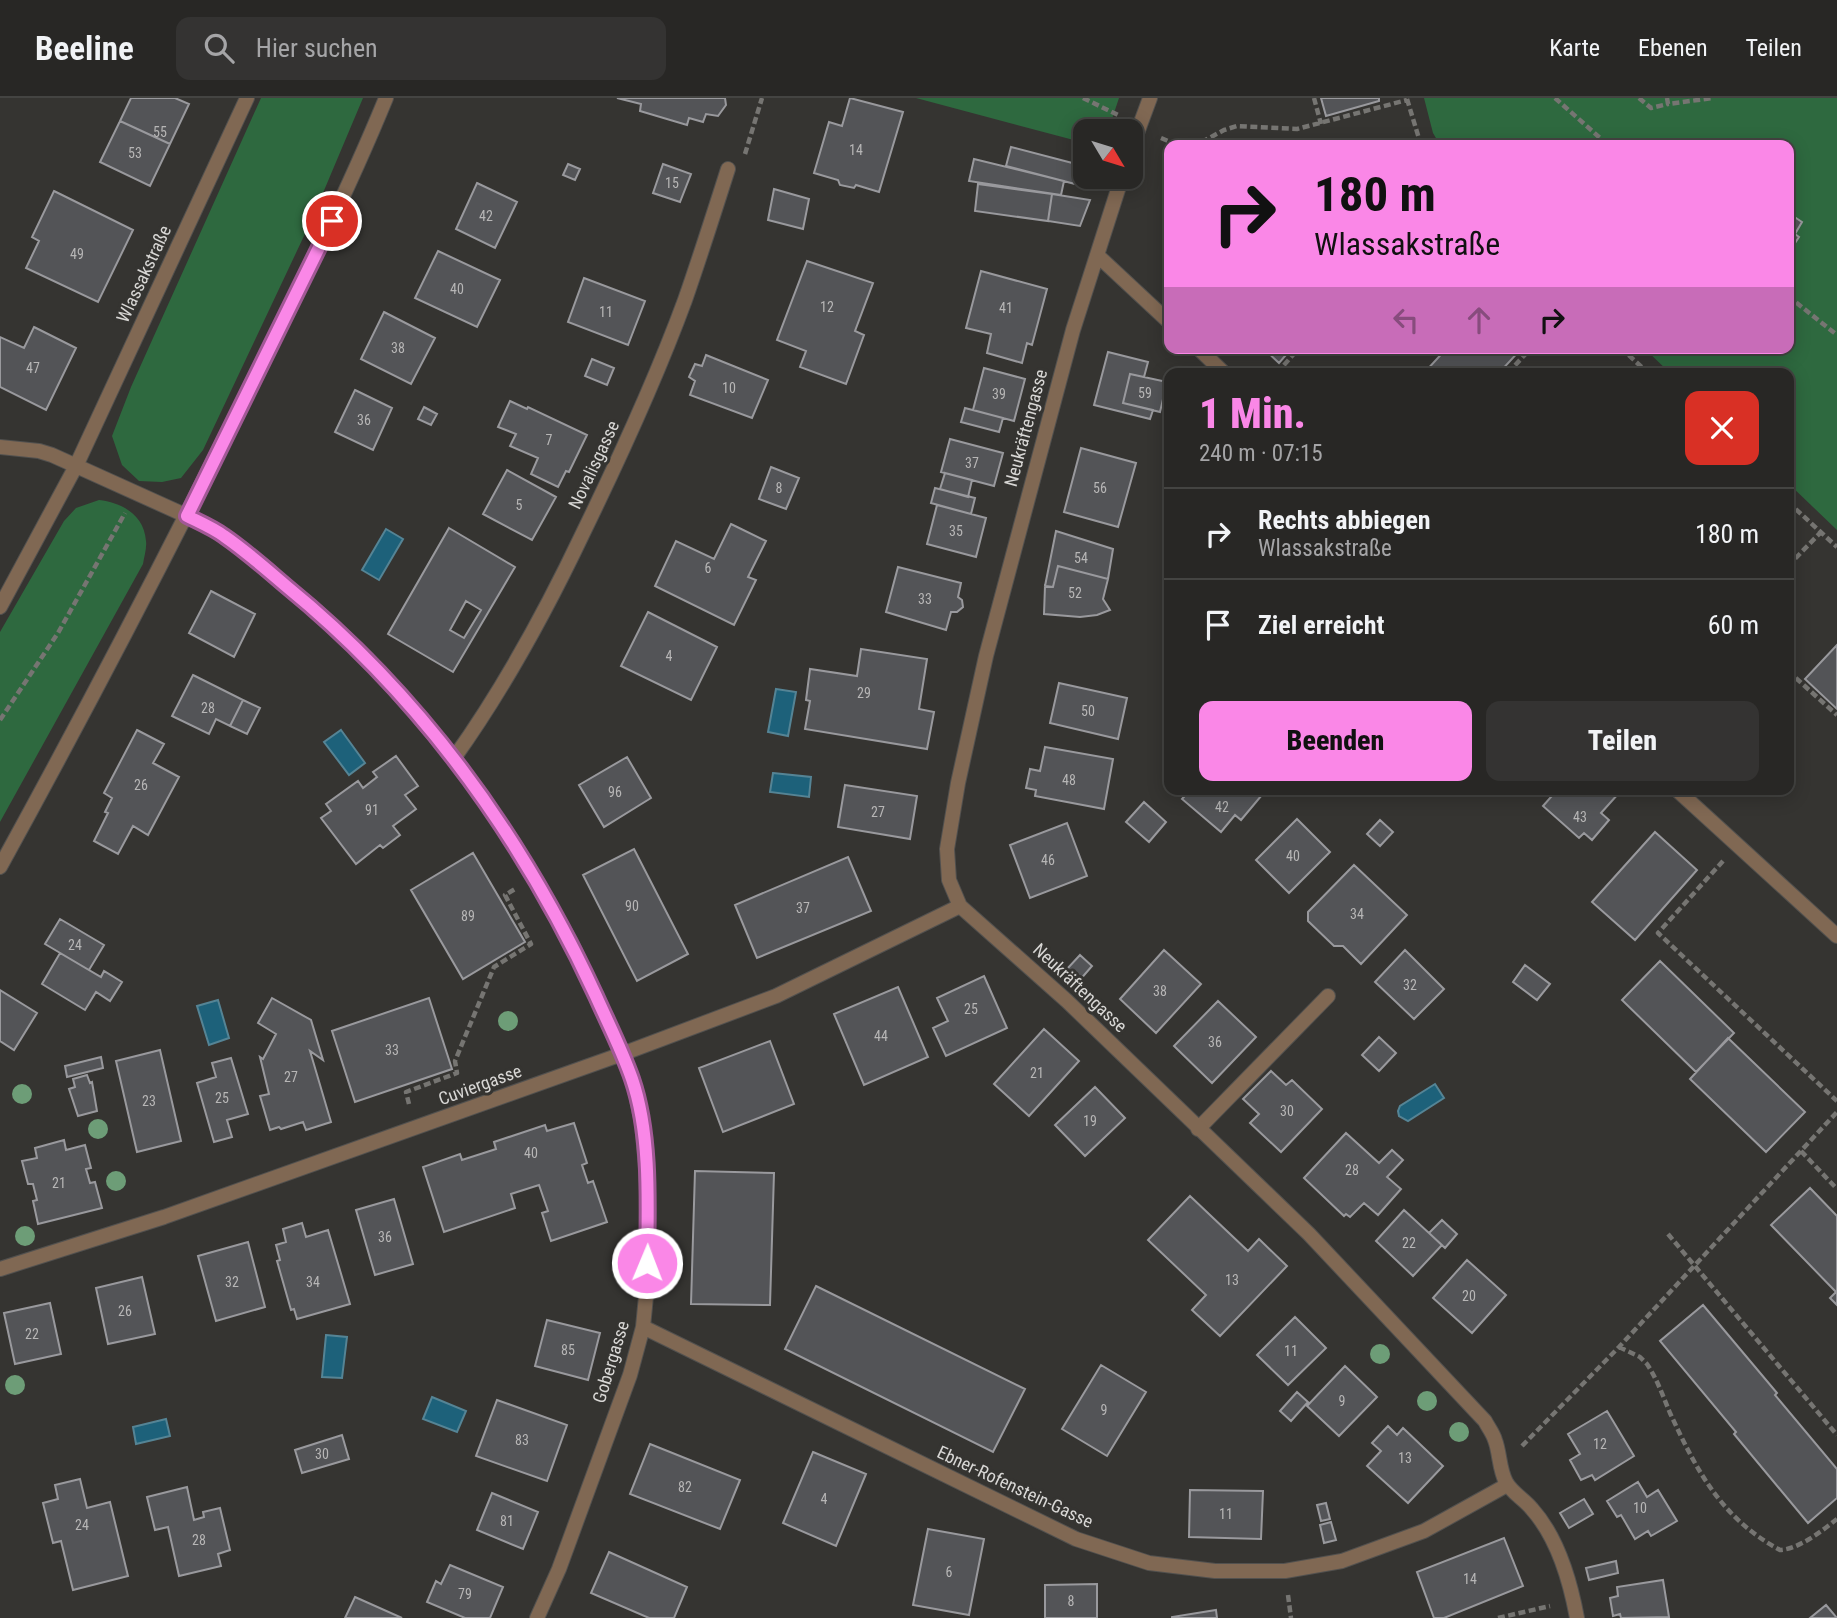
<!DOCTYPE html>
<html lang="de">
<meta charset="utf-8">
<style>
body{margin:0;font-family:"Roboto Condensed",sans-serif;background:#343332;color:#f1f3f6;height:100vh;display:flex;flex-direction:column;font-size:26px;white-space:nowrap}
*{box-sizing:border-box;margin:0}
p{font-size:23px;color:#a5a5a7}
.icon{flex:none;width:38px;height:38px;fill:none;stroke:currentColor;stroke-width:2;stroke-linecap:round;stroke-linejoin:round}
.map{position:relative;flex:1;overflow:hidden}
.sheet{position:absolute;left:1164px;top:270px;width:630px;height:427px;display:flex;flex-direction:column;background:#282725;border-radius:14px;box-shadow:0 4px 18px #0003,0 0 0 2px #444442}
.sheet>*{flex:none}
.hud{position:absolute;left:1164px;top:42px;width:630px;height:214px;border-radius:14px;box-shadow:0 4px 18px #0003,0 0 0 2px #444442;background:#fa87e7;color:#111;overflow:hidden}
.needle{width:46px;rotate:128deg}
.controls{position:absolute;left:1073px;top:21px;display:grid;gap:14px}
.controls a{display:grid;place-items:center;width:70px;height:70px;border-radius:14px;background:#282725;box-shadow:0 4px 18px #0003,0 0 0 2px #444442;font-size:35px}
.pin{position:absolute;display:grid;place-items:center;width:60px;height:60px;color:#fff;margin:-30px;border:4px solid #fff;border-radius:50%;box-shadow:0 2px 7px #0007}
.me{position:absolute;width:77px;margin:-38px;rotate:1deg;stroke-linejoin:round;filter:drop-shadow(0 0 5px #0008)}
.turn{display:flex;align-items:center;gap:24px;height:147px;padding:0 35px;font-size:32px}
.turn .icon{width:91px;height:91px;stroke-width:2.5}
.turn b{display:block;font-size:49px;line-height:60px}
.lanes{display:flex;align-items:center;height:66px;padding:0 35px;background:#0003;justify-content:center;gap:35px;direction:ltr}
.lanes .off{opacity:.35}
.round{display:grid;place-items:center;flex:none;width:74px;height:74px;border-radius:14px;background:#343332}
.summary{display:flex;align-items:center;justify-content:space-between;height:119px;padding:0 35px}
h1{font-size:42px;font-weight:800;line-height:52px;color:#fa87e7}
.button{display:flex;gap:14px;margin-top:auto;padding:14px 35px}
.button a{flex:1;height:80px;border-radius:14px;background:#fa87e7;color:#111;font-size:28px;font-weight:800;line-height:80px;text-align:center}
.button a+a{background:#343332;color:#f1f3f6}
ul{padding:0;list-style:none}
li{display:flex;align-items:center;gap:21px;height:91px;padding:0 35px;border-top:2px solid #444442}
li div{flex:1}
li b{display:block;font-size:26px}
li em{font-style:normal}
header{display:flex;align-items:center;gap:42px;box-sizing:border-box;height:98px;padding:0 35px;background:#282725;border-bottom:2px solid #444442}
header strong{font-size:33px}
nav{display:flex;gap:38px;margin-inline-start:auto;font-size:24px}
.search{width:490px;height:63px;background:#343332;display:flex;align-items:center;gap:18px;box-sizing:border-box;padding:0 24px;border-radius:14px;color:#a5a5a7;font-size:26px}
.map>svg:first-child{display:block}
.green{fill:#2e693f}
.water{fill:#1d617a;stroke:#558495;stroke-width:2}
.building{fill:#535457;stroke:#99999d;stroke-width:2;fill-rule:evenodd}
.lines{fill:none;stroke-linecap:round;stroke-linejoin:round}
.lane-casing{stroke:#52514f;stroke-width:16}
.street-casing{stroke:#52514f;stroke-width:16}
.path{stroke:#767572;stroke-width:4.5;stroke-dasharray:7 3.5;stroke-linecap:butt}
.lane{stroke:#806853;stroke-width:14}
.street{stroke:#806853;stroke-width:14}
.tree{fill:#6d9d77}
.route-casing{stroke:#a25896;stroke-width:18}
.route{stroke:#fa87e7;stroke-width:12}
.labels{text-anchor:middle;stroke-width:6;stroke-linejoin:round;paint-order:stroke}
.number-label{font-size:14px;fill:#b7b6b6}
.street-label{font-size:18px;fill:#d8d7d5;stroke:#353431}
</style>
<header>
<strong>Beeline</strong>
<div class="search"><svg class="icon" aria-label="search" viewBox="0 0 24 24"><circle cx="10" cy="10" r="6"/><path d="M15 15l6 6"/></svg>Hier suchen</div>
<nav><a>Karte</a><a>Ebenen</a><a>Teilen</a></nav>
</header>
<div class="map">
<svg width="1837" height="1520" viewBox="0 0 1837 1520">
<rect width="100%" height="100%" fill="#353431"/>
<path class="green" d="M261,0H363L312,121L203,352L181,380L162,384L139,383L122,367L112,338L131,289Z
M916,0H1119L1108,33H1085V45Z
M1424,0H1837V432L1789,386L1788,275H1670L1644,250H1788V47H1440L1433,35Z
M99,402C123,405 144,417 146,443C147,450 144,459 143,466L0,724V534L64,423L76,410Z"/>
<path class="water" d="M386,431L403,441L379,482L362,472Z
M776,591L796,594L788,638L768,634Z
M341,632L365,665L349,677L324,644Z
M773,675L811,679L809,699L770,694Z
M218,902L229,940L209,947L197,908Z
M1435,986L1444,1000L1408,1023L1399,1018L1398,1013L1400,1008Z
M326,1237L347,1239L342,1280L322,1279Z
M432,1299L466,1313L457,1334L423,1321Z
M166,1321L170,1338L136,1346L133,1329Z"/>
<path class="building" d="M131,0H175L189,6L170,46L120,23Z
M617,0H725L726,7L718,18L706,16L703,24L689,20L687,27L640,13L641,6Z
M850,0L903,14L879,94L856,87L854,90L840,87L838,82L814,75L829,24L842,28Z
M1321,0H1379V3L1326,18Z
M120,23L170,46L150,88L100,64Z
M1011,49L1080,67L1075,86L1006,68Z
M974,61L1064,83L1061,97L969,83Z
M568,66L580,71L575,82L563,77Z
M663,66L691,76L680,104L653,95Z
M477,85L517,104L495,150L456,131Z
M978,86L1052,96L1048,123L975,113Z
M774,91L809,101L803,131L768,122Z
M54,93L133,132L98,204L26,170L39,143L32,139Z
M1052,96L1090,102L1080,128L1048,123Z
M1793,118L1802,124L1795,136L1799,139L1795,145L1788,140V125Z
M438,153L500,182L477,229L415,200Z
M807,163L873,185L855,233L864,237L846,286L800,269L806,253L777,242Z
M981,173L1047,191L1032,247L1027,245L1022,265L987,255L991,236L966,230Z
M584,180L645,203L628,247L568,224Z
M384,214L435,240L411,286L361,261Z
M34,229L76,250L46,312L0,289V239L24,250Z
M1263,250H1292L1279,265Z
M1447,250H1522L1499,275H1424Z
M1108,254L1148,264L1144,279L1130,276L1123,305L1153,312L1150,321L1094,307Z
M706,257L768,282L752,320L690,297L695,283L689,279L695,266L702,268Z
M592,261L614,270L607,287L585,278Z
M984,270L1025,281L1014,323L973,312Z
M1130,276L1167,284L1160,314L1123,305Z
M355,292L392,310L373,352L335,334Z
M510,303L527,311L528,309L587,337L569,374L566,373L558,389L531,376L538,360L510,348L516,336L498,329Z
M424,309L437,316L431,327L418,321Z
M965,310L1003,320L999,334L961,324Z
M950,341L1003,355L994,388L941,374Z
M1081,350L1136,365L1118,429L1064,414Z
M771,369L799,380L786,411L759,401Z
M507,372L556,399L532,442L483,416Z
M945,375L972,382L968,399L940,391Z
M935,390L975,400L971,416L931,405Z
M937,407L986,420L976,459L927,446Z
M731,426L766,443L748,479L756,482L734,527L655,488L676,443L714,461Z
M449,430L515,469L453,574L388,536ZM466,503L481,512L464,540L450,532Z
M1056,433L1113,451L1108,481L1058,468L1053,489L1045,488Z
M1058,468L1108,481L1103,501L1110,512L1097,517L1080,519L1044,516L1045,488L1053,489Z
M898,469L961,485L958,499L962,502L963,509L957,514H951L946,532L886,514Z
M211,493L255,516L234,559L189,535Z
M648,514L717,549L691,602L621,568Z
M1837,547V611L1805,581Z
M861,551L927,561L919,611L934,614L927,651L805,631L810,603L806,602L810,571L857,578Z
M193,577L243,602L230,628L216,621L209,636L172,618Z
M1059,585L1127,600L1118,641L1050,625Z
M243,602L260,610L247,636L230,628Z
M137,632L164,646L153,665L179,679L148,737L133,728L118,756L94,743L108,715L105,714L112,700L104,695Z
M1045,649L1113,661L1104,711L1035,698L1036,692L1026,690L1030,671L1040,673Z
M396,658L418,688L405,697L416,711L393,728L400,737L383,750L380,747L356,766L321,720L331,713L326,706L358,683L363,690L377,679L373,674Z
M627,659L651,700L604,729L579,687Z
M845,687L917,698L910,741L838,729Z
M1191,691H1267L1241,722L1235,717L1221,734L1182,701Z
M1558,691H1615L1619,695L1601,715L1609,722L1592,742L1584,735L1579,740L1543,708Z
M1144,704L1166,724L1149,744L1126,724Z
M1297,721L1330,754L1289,795L1256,762Z
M1380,722L1393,734L1380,748L1367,736Z
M1067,725L1087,778L1030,800L1010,747Z
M1655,734L1697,772L1635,842L1592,804Z
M634,751L688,856L637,883L583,777Z
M473,755L525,844L463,881L411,792Z
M848,759L871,813L757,860L735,807Z
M1354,767L1407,817L1361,866L1343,848H1334L1308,823V814Z
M60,821L104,847L89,872L45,846Z
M1164,852L1201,886L1156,935L1120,901Z
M1405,852L1444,891L1414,921L1375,884Z
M60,855L101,879L104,873L122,884L110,903L96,894L85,912L42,886Z
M1080,857L1092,868L1079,883L1067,871Z
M1660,863L1734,935L1696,974L1622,902Z
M1525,867L1550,886L1537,902L1513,884Z
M984,878L1007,930L946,958L933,930L948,923L937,900Z
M898,889L928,959L864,987L834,916Z
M0,892L37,915L14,952L0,943Z
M272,900L311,922L323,962L310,953L331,1024L306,1032L303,1024L281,1031L279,1029L270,1032L260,998L269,996L260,959L263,961L276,936L258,925Z
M429,900L452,971L355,1004L332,933Z
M1218,903L1256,939L1212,985L1174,948Z
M1044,931L1079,963L1029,1018L994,986Z
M1379,939L1396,955L1379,973L1362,957Z
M1728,940L1805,1014L1766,1054L1690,981Z
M770,943L794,1006L723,1034L699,970Z
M160,952L181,1043L137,1054L116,963Z
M101,959L103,970L67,979L65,968Z
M231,960L248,1016L227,1022L232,1039L214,1044L197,985L216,979L212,965Z
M1271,973L1286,987L1292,982L1322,1011L1281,1054L1250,1025L1259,1016L1243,1001Z
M87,977L90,985L92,984L97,1013L78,1018L69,991L75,989L73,981Z
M1095,989L1125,1020L1085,1058L1055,1027Z
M574,1025L587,1065L582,1067L588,1085L593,1083L607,1124L551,1143L542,1115L548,1113L539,1087L511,1096L515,1110L444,1134L423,1069L460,1056L462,1062L496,1051L494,1044L545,1027L547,1033Z
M1346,1035L1379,1065L1392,1052L1403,1062L1387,1079L1401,1091L1378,1117L1364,1105L1350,1119L1346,1116L1344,1118L1304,1080Z
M64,1042L66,1052L85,1047L91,1070L86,1071L90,1085L95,1084L102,1110L38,1126L33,1103L37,1102L33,1086H28L22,1063L37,1060L35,1050Z
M695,1073L774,1075L770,1207L691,1206Z
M1810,1090L1837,1118V1207L1830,1200L1836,1194L1771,1127Z
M1190,1098L1248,1153L1259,1141L1287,1168L1220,1238L1192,1212L1206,1197L1148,1142Z
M394,1101L413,1166L375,1177L356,1112Z
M1404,1112L1442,1147L1413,1178L1376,1143Z
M1442,1122L1457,1136L1445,1150L1429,1135Z
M302,1125L306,1139L328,1132L350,1206L297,1221L294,1211L291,1212L277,1163L280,1162L276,1147L286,1144L283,1131Z
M248,1144L265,1209L216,1223L198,1158Z
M1467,1162L1506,1197L1472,1235L1433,1200Z
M142,1179L155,1236L108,1246L96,1190Z
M816,1188L1025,1291L993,1354L785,1251Z
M50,1205L61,1256L15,1266L4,1215Z
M1703,1207L1777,1295L1775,1297L1837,1371V1400L1808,1425L1734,1336L1736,1334L1660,1243Z
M1295,1219L1326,1250L1288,1287L1257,1257Z
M547,1222L600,1235L588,1282L535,1268Z
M1101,1267L1146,1294L1107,1358L1062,1331Z
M1345,1268L1377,1299L1339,1338L1307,1308Z
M1297,1294L1308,1304L1291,1323L1280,1313Z
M497,1302L567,1327L547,1383L476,1358Z
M1607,1313L1634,1358L1595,1382L1592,1377L1581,1382L1570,1362L1580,1356L1568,1336Z
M1388,1328L1397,1337L1403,1330L1443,1368L1408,1405L1367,1368L1381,1353L1372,1345Z
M342,1337L349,1361L302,1375L295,1352Z
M650,1346L740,1382L720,1431L630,1396Z
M813,1354L866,1376L836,1448L783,1425Z
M80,1381L87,1410L110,1404L128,1478L73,1492L61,1443L53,1445L43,1405L58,1401L55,1387Z
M1638,1384L1647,1399L1658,1392L1677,1423L1651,1438L1648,1433L1635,1441L1621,1417L1617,1419L1607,1403Z
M187,1389L194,1422L204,1419L203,1414L220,1410L230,1452L218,1456L221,1468L179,1478L168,1429L155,1432L147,1399Z
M1190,1392L1263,1393L1261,1441L1189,1439Z
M492,1395L538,1414L523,1451L477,1432Z
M1584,1401L1593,1416L1569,1430L1560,1415Z
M1326,1405L1330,1421L1321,1423L1317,1407Z
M1331,1424L1336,1442L1324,1445L1320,1427Z
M928,1431L984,1441L969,1517L913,1507Z
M1504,1440L1523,1488L1444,1520H1434L1417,1474Z
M609,1454L687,1489L674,1520H649L591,1495Z
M1616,1463L1618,1475L1589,1482L1586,1470Z
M450,1467L503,1489L490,1520H465L427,1504L436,1483L441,1486Z
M1663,1482L1669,1519L1621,1520L1620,1516L1613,1518L1610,1500L1618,1498L1617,1489Z
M1097,1486V1520H1045V1487Z
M355,1499L402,1520H345Z
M1826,1507L1837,1520H1810Z
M1216,1512L1217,1520H1172V1519Z"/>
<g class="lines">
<g class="lane-casing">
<path id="lane" d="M1198,1031L1328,898"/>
</g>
<g class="street-casing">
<path id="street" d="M1130,54L1150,0
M1122,79L1073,232L986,558L958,685L947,751L949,782L960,808L1067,903L1309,1136L1485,1323C1488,1329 1493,1335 1495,1342C1500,1355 1499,1371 1506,1384C1512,1395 1524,1401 1532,1411C1558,1440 1570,1482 1577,1520
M1097,157L1169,224
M1198,250L1224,275
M0,349L39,353L52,357L187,418L224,437L319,515L367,560L454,660L513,744L571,844L622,956L633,982L642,1025L646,1070L648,1118L647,1188L643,1229L630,1277L559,1471L537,1520
M0,509L76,368L247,0
M454,660C504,590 546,513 583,435C620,359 656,281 685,202C700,159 714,115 728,71
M1676,691L1837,838
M0,769C89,607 174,444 255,279C301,187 347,95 386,0
M0,1171L164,1119L622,956L776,898L960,808
M643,1229L1076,1441L1149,1465L1215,1473H1285L1342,1463L1424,1433L1507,1387"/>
</g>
<path class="path" d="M1083,0L1118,17
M1314,0L1321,26
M1555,0L1608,47
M1639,0L1651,10L1668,6
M1667,0L1668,6L1713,0
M1407,1L1421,47
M1161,40L1175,46L1200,45L1224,32L1237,28L1297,31L1407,2
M745,56L762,0
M1788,198L1837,237
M1621,250L1648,275
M1277,275L1299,250
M1508,275L1531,250
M1788,404L1837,449
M1788,468L1821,434
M1788,573L1837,617
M0,622L58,535L125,415
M1723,763L1658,835L1837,1003
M409,1006L406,994L457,975L455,963L494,869L531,846L505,797L515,791
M1801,1053L1837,1091
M1668,1136L1837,1337
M1619,1249L1640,1259L1647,1266C1657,1281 1663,1298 1670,1315C1697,1373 1721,1420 1780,1452C1799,1451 1822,1433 1837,1421
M1522,1348L1619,1249L1837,1014
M1288,1497L1291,1520
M1498,1520L1550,1508"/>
<use href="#lane" class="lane"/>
<use href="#street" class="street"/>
</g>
<g class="tree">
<circle cx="508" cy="923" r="10"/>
<circle cx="22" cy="996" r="10"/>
<circle cx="98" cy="1031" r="10"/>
<circle cx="116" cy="1083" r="10"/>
<circle cx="25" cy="1138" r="10"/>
<circle cx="1380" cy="1256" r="10"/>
<circle cx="15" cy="1287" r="10"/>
<circle cx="1427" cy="1303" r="10"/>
<circle cx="1459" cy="1334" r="10"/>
</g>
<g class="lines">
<g class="route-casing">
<path id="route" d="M332,123L187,418C199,424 213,430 224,438C246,453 266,471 286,488C421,598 523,740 596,898C608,925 622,952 632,981C651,1036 648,1107 647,1165"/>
</g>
<use href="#route" class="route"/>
</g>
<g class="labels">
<g class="number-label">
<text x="160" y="39">55</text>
<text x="856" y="57">14</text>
<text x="135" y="60">53</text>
<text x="672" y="90">15</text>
<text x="486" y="123">42</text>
<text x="77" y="161">49</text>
<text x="457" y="196">40</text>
<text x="827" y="214">12</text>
<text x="1006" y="215">41</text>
<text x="606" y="219">11</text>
<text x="398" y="255">38</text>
<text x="33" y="275">47</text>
<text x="729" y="295">10</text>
<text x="1145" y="300">59</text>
<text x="999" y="301">39</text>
<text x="364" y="327">36</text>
<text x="549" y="347">7</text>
<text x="972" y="370">37</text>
<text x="779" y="395">8</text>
<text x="1100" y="395">56</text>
<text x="519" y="412">5</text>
<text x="956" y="438">35</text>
<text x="1081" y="465">54</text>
<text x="708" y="475">6</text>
<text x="1075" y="500">52</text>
<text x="925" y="506">33</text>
<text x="669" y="563">4</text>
<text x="864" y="600">29</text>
<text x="208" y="615">28</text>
<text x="1088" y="618">50</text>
<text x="1069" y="687">48</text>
<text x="141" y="692">26</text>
<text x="615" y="699">96</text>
<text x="1222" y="714">42</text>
<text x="372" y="717">91</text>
<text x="878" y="719">27</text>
<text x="1580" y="724">43</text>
<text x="1293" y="763">40</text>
<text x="1048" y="767">46</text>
<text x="632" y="813">90</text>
<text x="803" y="815">37</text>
<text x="1357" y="821">34</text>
<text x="468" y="823">89</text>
<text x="75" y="852">24</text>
<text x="1410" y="892">32</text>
<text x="1160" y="898">38</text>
<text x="971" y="916">25</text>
<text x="881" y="943">44</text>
<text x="1215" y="949">36</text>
<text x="392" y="957">33</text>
<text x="1037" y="980">21</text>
<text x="291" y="984">27</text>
<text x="222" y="1005">25</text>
<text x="149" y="1008">23</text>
<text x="1287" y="1018">30</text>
<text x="1090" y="1028">19</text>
<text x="531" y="1060">40</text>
<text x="1352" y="1077">28</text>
<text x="59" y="1090">21</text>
<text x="385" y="1144">36</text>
<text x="1409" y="1150">22</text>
<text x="1232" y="1187">13</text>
<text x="232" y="1189">32</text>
<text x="313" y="1189">34</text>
<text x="1469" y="1203">20</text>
<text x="125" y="1218">26</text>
<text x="32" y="1241">22</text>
<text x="568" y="1257">85</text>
<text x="1291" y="1258">11</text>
<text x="1342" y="1308">9</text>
<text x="1104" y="1317">9</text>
<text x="522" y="1347">83</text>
<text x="1600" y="1351">12</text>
<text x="322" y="1361">30</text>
<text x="1405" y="1365">13</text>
<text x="685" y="1394">82</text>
<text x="824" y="1406">4</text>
<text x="1640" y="1415">10</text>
<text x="1226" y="1421">11</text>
<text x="507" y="1428">81</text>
<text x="82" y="1432">24</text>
<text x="199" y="1447">28</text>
<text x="949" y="1479">6</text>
<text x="1470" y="1486">14</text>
<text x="465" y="1501">79</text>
<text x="1071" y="1508">8</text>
</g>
<g class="street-label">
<text transform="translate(144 176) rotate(-65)" y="6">Wlassakstraße</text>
<text transform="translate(1026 330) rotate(-75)" y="6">Neukräftengasse</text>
<text transform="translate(594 367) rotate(-65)" y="6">Novalisgasse</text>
<text transform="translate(1080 890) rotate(43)" y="6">Neukräftengasse</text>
<text transform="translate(480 987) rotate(-20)" y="6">Cuviergasse</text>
<text transform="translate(611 1264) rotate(-73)" y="6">Gobergasse</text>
<text transform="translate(1015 1389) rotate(25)" y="6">Ebner-Rofenstein-Gasse</text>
</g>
</g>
</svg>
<div class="controls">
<a><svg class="needle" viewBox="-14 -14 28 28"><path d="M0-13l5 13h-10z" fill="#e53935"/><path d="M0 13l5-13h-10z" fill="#a5a5a7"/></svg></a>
</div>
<div class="pin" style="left:332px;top:123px;background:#d93025"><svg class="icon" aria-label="arrive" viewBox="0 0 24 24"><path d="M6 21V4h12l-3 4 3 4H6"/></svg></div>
<svg class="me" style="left:647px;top:1165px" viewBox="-20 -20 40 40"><circle r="17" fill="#fa87e7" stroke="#fff" stroke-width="3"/><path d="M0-11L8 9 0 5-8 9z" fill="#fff"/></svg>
<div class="hud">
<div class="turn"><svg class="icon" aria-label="right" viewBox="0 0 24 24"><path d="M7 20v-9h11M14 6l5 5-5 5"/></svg><div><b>180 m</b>Wlassakstraße</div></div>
<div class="lanes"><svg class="icon off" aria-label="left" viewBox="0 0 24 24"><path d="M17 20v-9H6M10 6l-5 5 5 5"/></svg><svg class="icon off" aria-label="ahead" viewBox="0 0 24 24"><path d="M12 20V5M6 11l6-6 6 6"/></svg><svg class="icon" aria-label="right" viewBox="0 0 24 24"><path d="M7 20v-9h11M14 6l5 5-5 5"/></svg></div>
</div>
<section class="sheet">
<div class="summary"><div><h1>1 Min.</h1><p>240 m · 07:15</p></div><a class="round" style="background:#d93025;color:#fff"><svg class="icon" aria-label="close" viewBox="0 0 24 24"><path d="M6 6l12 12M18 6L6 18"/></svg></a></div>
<ul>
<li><svg class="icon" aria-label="right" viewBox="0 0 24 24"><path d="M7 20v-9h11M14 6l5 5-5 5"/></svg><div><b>Rechts abbiegen</b><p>Wlassakstraße</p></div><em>180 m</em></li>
<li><svg class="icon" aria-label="arrive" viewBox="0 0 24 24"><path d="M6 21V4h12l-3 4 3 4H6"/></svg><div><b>Ziel erreicht</b></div><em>60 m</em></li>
</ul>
<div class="button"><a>Beenden</a><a>Teilen</a></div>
</section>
</div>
